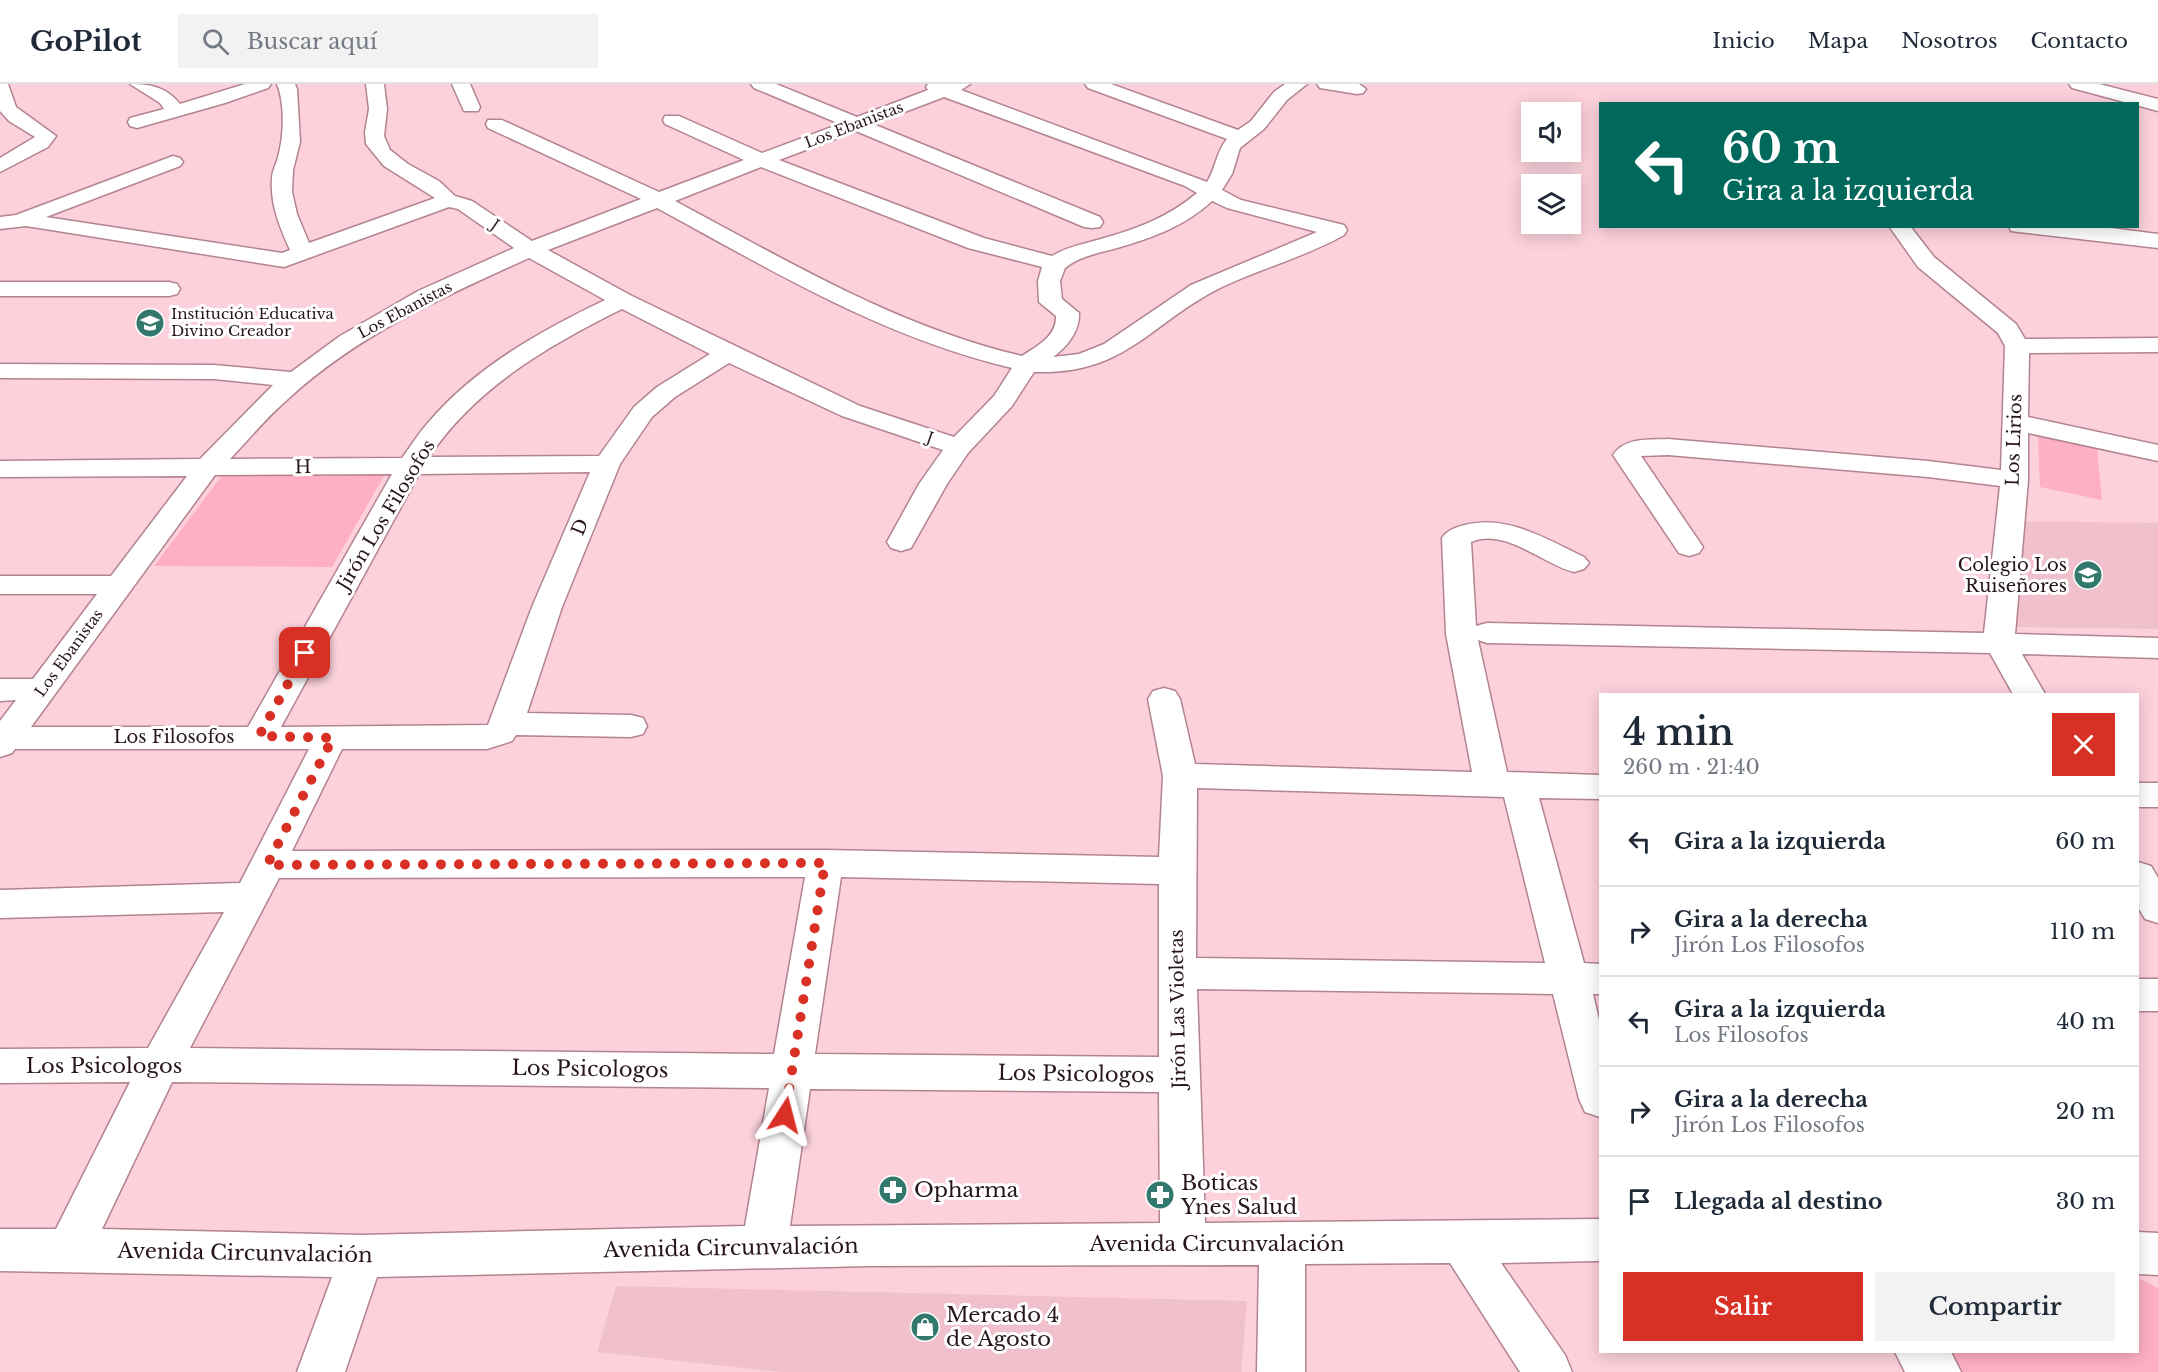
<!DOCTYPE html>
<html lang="es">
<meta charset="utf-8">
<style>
body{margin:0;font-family:"Libre Baskerville",serif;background:#f2f2f3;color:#1f2937;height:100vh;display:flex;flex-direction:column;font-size:22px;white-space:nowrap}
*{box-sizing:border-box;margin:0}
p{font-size:20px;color:#747a83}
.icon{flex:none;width:33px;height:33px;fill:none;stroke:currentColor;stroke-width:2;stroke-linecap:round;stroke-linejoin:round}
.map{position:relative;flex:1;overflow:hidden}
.drawer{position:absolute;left:1599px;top:609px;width:540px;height:660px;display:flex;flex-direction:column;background:#fff;border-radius:0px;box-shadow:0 3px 15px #0003}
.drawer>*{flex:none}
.top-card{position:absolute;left:1599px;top:18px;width:540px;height:126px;border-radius:0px;box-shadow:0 3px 15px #0003;background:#00695c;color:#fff;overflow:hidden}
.buttons{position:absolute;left:1521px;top:18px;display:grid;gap:12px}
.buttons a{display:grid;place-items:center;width:60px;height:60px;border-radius:0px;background:#fff;box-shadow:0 3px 15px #0003;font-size:30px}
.pin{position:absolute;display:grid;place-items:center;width:51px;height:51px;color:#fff;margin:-26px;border-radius:12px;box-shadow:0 3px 9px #0006}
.me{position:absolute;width:66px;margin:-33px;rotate:9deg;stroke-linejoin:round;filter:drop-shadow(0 0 4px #0008)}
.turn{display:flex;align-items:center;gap:21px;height:126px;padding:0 24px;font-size:27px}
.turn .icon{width:78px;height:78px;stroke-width:2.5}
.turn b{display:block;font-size:42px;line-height:51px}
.round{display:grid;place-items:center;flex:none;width:63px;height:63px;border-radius:0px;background:#f2f2f3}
.headline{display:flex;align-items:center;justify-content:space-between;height:102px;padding:0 24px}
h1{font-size:36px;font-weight:600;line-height:45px}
.button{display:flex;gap:12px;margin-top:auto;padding:12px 24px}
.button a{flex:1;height:69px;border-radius:0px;background:#d93025;color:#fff;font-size:24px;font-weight:600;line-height:69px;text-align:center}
.button a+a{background:#f2f2f3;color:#1f2937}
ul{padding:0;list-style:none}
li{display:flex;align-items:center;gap:18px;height:90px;padding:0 24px;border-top:2px solid #e0e1e3}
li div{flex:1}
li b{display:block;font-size:22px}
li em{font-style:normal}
header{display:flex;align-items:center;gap:36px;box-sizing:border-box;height:84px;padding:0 30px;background:#fff;border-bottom:2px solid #e0e1e3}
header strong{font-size:28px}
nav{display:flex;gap:33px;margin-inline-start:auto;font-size:21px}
.search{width:420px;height:54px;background:#f2f2f3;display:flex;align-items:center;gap:15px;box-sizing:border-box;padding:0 21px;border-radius:0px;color:#747a83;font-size:22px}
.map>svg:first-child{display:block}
.built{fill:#f0c1cc}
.green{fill:#ffafc4}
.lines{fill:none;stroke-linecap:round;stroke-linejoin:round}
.minor-casing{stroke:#b3838f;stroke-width:3}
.minor{fill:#fff;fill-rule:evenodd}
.route{stroke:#d93025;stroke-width:10;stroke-dasharray:0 18}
.labels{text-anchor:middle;stroke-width:6;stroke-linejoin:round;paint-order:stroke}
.far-street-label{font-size:15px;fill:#28161b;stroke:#fff}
.far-poi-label{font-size:15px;fill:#28161b;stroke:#fff;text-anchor:start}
.street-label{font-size:18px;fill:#28161b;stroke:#fff}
.poi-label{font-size:18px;fill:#28161b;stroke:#fff;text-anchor:end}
.near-street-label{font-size:21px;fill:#28161b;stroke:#fff}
.near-poi-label{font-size:21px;fill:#28161b;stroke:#fff;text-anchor:start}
</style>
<header>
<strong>GoPilot</strong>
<div class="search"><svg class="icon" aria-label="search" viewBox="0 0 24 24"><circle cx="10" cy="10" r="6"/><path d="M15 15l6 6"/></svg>Buscar aquí</div>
<nav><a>Inicio</a><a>Mapa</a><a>Nosotros</a><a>Contacto</a></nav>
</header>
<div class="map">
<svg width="2158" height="1288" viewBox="0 0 2158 1288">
<rect width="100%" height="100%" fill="#fcd1dc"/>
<path class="built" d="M2022,437L2158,439V545L2015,543Z
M616,1202L1247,1217L1241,1288H781L597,1268Z"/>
<path class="green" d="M2038,352L2097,364L2102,416L2040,403Z
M389,383L332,483L154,482L227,385Z
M2138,1194L2158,1204V1288H1960L1943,1268H2138Z"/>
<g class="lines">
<g class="minor-casing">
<path id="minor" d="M0,0H8L16,23L56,52L48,63L0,88V74L35,53L9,37L0,27Z
M130,0C151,0 166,3 180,20L245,0H271L268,4L225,19L137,44L130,42L128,38L130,34L164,25L160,19Z
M277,0H295L297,5L300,58L293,86L292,108L297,130L309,159L435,114L384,82L366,60L365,48L369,25L366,0H384L387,25L384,52L390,66L408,80L439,97L455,112L472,117L532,157L641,115L488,44L486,40L488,36H502L659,108L744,76L665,40L663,36L665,32H679L762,69L840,40L754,4L751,0H776L857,33L928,6L926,3L928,0H970L961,6L1207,98C1216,84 1216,68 1227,55L1088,4L1085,0H1111L1238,46L1251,37L1274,8L1285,0H1307L1287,16L1264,45L1240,64L1232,90L1222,106L1241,116L1344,141L1347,146L1344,151C1305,173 1262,184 1222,203C1149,239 1127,291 1034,288L1012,322L968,369L947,400L911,464L901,467L891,464L887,458L919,400L943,366L842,332L729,279L675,313L652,333L620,380L562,523L527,629L631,631L643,634L647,642L643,650L631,653L516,651L512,657L487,665H342L292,767L825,766L1159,773L1163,692L1148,615L1153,607L1164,604L1175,607L1180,615L1195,680L1472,688L1446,550L1442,454C1447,446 1456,443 1465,441C1507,430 1548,456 1584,473L1589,479L1584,485L1574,488C1542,480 1505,443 1471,458L1476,542L1487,539L1984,549L2000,402L1928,393L1668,371L1641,372L1703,463L1699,469L1689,472L1679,469L1613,371C1625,353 1648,356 1668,355L1928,377L2001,386L2005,262L1998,249L1918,183L1889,142H1910L1934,173L2016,240L2025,255L2158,254V268L2029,269L2028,333L2158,361V377L2028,349V396L2015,550L2158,554V574L2022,570L2045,610H2013L1990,569L1487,559L1478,556L1507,688L1600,691V715L1539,714L1584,879L1600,880V910H1593L1600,940V1033L1585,1028L1579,1015L1553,910L1197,905L1205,1139L1600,1135V1177L1501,1179L1565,1271L1572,1288H1520L1450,1179L1305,1180V1288H1257L1259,1181L869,1182L377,1193L345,1288H297L332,1193L0,1187V1145H56L130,998L0,999V965L148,964L224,828L0,834V806L240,799L309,665H15L12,669L0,673V637L16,616L0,617V595H33L97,510H0V492H111L187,392L0,393V377L200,375L273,301L214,295L0,294V280L214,281L291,288L340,252L418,207L514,164L458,125L449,123L284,183L26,142L0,145V133L16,131L173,72L180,74L183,78L180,82L46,133L282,169L290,166C280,144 270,120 272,95C272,87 276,81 278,73C284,52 285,20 277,0ZM944,13L1185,102L1197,109C1169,133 1136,145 1101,155C1084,160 1066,163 1052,172L984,154L779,76L856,47L1084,143L1092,144L1100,143L1103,138L1100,133L873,40ZM761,83L968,164L1042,183L1038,197L1039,218L1056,232C1057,252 1037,262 1022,272C897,243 788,177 675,117ZM1212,117L1227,124L1317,148L1191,201L1104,260L1079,270L1053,273C1067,263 1080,247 1079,229L1062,215L1060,197L1065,184C1080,172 1099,169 1117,164C1152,154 1185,142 1212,117ZM657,124C773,187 882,253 1012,284L994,312L954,353L860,322L630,211L548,166ZM529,174L605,216C540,247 474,284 427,340C418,350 411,362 402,374L230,375C249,355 267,333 288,315C357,251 445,212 529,174ZM622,225L710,270L657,303L634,323L599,372L429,373C475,304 549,261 622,225ZM590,388L532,523L488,641L281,643L419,390ZM392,390L248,643H31L215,391ZM1197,704L1504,713L1545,879L1196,874ZM805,793L774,970L190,964L279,794ZM841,793L1159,800V973L815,970ZM172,998L769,1004L745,1142L362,1151L102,1145ZM810,1005L1159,1008L1160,1139L790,1142Z
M452,0H470L480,23L478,27H464Z
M1317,0H1359L1366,5L1363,9L1357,10L1320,4Z
M2069,0H2099L2158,15V27L2072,4Z
M2009,142H2095L2158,150V164L2019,148L2011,147Z
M0,198H169L177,200L180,205L177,210L169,212H0Z
M2138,699H2158V723H2138Z
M2138,778L2151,782L2158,794V839L2145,835L2138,823Z
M2138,895H2158V927H2138Z
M2138,1148L2158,1149V1191L2138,1190Z
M1895,1268H1951L1961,1288H1905Z"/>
</g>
<use href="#minor" class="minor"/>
</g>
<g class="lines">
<path class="route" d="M305,569L259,652L333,654L267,781L825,779L785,1031"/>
</g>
<defs>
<g id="school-disc" transform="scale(1.5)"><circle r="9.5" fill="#32786d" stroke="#fff"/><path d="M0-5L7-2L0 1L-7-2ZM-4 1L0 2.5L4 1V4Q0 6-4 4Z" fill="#fff"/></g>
<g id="pharmacy-disc" transform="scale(1.5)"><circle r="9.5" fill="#32786d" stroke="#fff"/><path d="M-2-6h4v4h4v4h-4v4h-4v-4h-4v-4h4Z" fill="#fff"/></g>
<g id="shop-disc" transform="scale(1.5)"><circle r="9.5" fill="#32786d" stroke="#fff"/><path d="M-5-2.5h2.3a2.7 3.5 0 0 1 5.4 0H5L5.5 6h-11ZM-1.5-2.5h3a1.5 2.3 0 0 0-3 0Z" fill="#fff"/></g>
</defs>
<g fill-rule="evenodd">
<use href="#school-disc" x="150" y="239"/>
<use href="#school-disc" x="2088" y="491"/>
<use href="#pharmacy-disc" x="893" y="1106"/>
<use href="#pharmacy-disc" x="1160" y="1111"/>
<use href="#shop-disc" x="925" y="1243"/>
</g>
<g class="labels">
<g class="far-street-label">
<text transform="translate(854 41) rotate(-21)" y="5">Los Ebanistas</text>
<text transform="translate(495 141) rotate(34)" y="5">J</text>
<text transform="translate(405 226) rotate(-28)" y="5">Los Ebanistas</text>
<text transform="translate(930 354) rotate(19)" y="5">J</text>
<text transform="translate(69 569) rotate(-54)" y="5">Los Ebanistas</text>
</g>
<g class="far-poi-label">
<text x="171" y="235">Institución Educativa<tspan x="171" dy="17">Divino Creador</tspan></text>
</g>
<g class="street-label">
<text transform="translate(2014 356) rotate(-88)" y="6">Los Lirios</text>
<text transform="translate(303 383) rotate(-1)" y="6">H</text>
<text transform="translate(386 431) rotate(-59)" y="6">Jirón Los Filosofos</text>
<text transform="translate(580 443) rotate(-67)" y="6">D</text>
<text x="174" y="659">Los Filosofos</text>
<text transform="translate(1178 925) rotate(-91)" y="6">Jirón Las Violetas</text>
</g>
<g class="poi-label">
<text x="2067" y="487">Colegio Los<tspan x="2067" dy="21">Ruiseñores</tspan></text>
</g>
<g class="near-street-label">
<text x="104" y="989">Los Psicologos</text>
<text transform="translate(590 985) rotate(1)" y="7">Los Psicologos</text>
<text transform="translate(1076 990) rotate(1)" y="7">Los Psicologos</text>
<text x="1217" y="1167">Avenida Circunvalación</text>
<text transform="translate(731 1164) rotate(-1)" y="7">Avenida Circunvalación</text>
<text transform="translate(245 1169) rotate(1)" y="7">Avenida Circunvalación</text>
</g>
<g class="near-poi-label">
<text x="1181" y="1106">Boticas<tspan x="1181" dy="24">Ynes Salud</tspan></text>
<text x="914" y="1113">Opharma</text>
<text x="946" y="1238">Mercado 4<tspan x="946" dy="24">de Agosto</tspan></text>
</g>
</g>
</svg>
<div class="buttons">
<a><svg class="icon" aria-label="sound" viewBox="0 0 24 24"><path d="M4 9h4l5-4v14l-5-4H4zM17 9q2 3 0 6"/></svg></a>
<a><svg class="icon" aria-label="layers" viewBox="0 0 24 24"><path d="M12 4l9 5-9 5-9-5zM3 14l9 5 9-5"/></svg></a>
</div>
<div class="pin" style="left:305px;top:569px;background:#d93025"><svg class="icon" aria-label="arrive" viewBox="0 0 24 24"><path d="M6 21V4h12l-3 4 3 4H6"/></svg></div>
<svg class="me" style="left:785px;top:1031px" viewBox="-20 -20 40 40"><path d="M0-17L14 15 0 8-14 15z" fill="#d93025" stroke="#fff" stroke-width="4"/></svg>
<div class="top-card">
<div class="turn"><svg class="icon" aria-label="left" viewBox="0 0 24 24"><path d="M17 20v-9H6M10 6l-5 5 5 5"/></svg><div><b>60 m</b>Gira a la izquierda</div></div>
</div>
<section class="drawer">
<div class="headline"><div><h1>4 min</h1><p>260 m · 21:40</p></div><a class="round" style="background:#d93025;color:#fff"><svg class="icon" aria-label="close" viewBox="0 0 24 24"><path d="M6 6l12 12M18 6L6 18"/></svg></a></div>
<ul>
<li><svg class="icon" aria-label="left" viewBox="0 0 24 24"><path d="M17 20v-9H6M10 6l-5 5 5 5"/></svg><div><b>Gira a la izquierda</b></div><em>60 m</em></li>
<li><svg class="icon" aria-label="right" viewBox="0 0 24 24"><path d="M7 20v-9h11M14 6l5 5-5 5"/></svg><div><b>Gira a la derecha</b><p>Jirón Los Filosofos</p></div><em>110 m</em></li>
<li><svg class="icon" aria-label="left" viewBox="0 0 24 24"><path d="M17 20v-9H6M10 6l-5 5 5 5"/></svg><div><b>Gira a la izquierda</b><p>Los Filosofos</p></div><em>40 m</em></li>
<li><svg class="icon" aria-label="right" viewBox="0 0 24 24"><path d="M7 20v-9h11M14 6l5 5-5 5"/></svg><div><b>Gira a la derecha</b><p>Jirón Los Filosofos</p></div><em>20 m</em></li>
<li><svg class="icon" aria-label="arrive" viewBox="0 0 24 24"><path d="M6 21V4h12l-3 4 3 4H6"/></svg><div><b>Llegada al destino</b></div><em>30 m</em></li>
</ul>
<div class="button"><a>Salir</a><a>Compartir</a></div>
</section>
</div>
